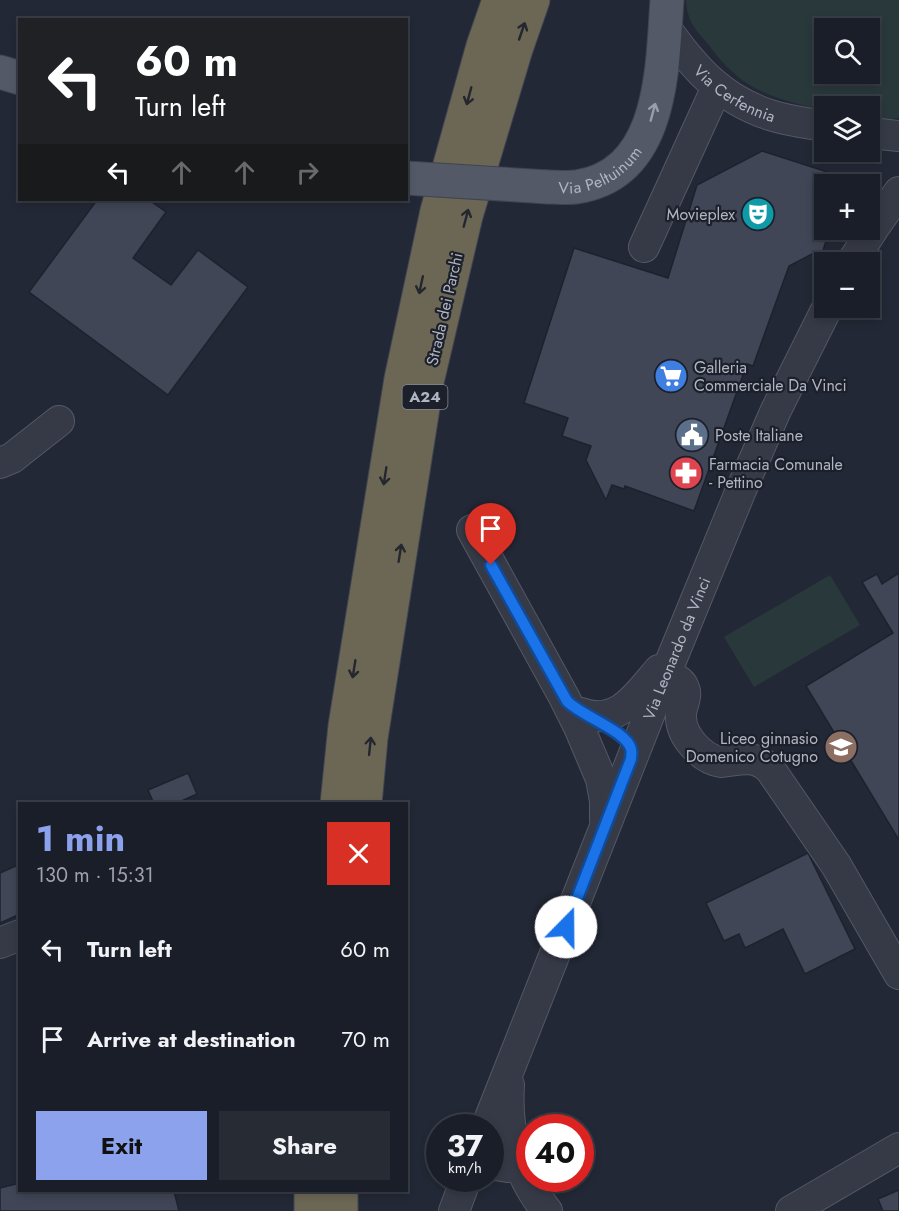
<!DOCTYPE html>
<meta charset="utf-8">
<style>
body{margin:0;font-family:Jost,sans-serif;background:#272b34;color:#f1f3f6;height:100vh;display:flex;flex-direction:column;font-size:22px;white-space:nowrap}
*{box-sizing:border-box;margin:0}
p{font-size:20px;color:#9fa2a8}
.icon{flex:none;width:33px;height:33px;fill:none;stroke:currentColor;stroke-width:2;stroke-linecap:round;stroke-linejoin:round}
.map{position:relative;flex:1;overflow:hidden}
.details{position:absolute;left:18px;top:802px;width:390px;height:390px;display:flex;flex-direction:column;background:#1a1e28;border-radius:0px;box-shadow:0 3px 9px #0003,0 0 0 2px #383c45}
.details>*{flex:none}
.guide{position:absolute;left:18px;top:18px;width:390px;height:183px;border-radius:0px;box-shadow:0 3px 9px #0003,0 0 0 2px #383c45;background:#202124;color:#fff;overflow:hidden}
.controls{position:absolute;left:814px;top:18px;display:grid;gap:12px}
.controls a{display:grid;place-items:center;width:66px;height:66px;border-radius:0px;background:#1a1e28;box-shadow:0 3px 9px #0003,0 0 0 2px #383c45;font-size:30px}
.speed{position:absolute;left:426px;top:1114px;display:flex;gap:12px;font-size:30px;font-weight:700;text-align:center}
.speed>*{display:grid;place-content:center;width:78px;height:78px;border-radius:50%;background:#1a1e28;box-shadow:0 3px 9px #0003,0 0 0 2px #383c45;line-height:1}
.speed small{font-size:15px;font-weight:400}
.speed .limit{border:9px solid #d22;background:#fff;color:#111}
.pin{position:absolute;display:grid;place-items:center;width:51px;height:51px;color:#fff;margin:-62px -26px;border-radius:50% 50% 50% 0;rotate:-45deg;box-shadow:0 0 6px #0007}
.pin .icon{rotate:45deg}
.me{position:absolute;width:66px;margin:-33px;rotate:22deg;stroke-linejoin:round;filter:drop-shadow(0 0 4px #0008)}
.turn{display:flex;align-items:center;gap:21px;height:126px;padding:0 18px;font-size:27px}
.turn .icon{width:78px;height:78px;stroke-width:2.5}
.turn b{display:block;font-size:42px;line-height:51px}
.lanes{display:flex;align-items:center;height:57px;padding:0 18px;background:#0003;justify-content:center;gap:30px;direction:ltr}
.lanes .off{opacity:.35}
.round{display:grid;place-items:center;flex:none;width:63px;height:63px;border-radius:0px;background:#272b34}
.head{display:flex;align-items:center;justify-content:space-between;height:102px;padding:0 18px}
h1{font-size:36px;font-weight:700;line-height:45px;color:#8da2ec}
.cta{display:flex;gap:12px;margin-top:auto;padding:12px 18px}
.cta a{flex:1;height:69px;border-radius:0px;background:#8da2ec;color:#111;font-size:24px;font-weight:700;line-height:69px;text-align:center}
.cta a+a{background:#272b34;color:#f1f3f6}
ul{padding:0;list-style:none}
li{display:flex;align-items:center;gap:18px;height:90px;padding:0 18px}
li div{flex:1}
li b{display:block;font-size:22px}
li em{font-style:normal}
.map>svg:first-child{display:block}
.green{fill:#29383b;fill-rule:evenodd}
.building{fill:#404656;stroke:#1e222e;stroke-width:1.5}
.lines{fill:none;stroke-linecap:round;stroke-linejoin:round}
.minor-casing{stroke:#545865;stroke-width:32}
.major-casing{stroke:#404450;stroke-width:35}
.highway-casing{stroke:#414552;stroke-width:35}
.minor{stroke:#363a47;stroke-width:30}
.major{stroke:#545967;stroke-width:33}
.highway{stroke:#6c6754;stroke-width:33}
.major-bridge-casing{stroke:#404450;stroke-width:35;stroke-linecap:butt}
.major-bridge{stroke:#545967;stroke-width:33}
.oneway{stroke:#24272f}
.oneway2{stroke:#9a9eac}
.route-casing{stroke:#114b97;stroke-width:15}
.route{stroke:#1a73e8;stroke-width:10}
.labels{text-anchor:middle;stroke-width:4.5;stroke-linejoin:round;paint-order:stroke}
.shield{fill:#1c202b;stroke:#848895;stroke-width:1.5}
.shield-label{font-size:15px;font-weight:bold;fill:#b1b5c3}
.street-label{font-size:16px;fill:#b1b5c3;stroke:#1c202b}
.poi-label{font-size:16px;fill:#b1b5c3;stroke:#1c202b;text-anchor:start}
</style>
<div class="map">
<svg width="899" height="1211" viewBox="0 0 899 1211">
<rect width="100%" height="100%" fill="#232836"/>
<path class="green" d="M686,0H899V118L879,120L870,118V106H825V110C795,104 760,96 736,75C725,66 716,55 708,44C695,29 687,21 686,0ZM825,28H870V74H825Z
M830,575L860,625L754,687L724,637Z"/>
<path class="building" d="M762,151L840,176L837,184H825V223L820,239L826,241L821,257L812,254L789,266L753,366L747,364L694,511L625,486L624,489L612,485L606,500L586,460L591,446L562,436L568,418L524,403L574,248L668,278L697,185Z
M97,200H149L166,212L133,258L171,285L198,250L248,287L168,395L29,292Z
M899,573V840L806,686L893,633L862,582L877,574L882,584Z
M188,773L197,794L175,804H154L148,790Z
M808,853L855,949L805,974L783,929L745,948L739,934L724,941L706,903Z
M20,864V914L0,923V873Z
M20,1183V1191H174L179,1211H0V1188Z
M899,1190V1211H883L878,1199Z"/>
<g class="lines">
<g class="minor-casing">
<g id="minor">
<path id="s1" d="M665,27C694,68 721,99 770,115C788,121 807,123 825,126"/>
<path d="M870,133L899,136"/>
<path d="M644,247L717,87"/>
<path d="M852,262L875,226L899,192"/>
<path d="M0,463L12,458L59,421"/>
<path d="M472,530L564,697L579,727L601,779L605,801V819"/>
<path d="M665,675C672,677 681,680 684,688C688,697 681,706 681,715C680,736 702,759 721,762C740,760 754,754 770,769L836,865L899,974"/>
<path d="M581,713C618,727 638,694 659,670"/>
<path d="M0,943L20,935"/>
<path d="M509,1085C506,1130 517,1176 547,1211"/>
<path id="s2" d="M486,1128L665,675L741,490L776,410L827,308"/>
<path d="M490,1166L496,1165L508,1167"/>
<path d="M454,1211L466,1179"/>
<path d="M791,1211L899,1148"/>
</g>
</g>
<g class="major-casing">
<g id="major">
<path d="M0,72L20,78"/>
<path id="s3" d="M548,187C557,187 567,188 576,187C664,174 662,68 667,0"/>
</g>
</g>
<g class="highway-casing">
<path id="highway" d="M337,804L345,726L401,379L437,211L483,46L499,0
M365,804L371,738L427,382L466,216L516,49L533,0
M311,1191V1211
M341,1211V1191"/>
</g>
<use href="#minor" class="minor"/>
<use href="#major" class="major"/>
<use href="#highway" class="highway"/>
<g class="major-bridge-casing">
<path id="major-bridge" d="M406,178L548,187"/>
</g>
<use href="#major-bridge" class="major-bridge"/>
</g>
<defs><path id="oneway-shaft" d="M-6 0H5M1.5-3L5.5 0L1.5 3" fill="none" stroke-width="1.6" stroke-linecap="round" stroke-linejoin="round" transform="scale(1.5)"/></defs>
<g class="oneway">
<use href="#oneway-shaft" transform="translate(522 31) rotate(-71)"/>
<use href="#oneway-shaft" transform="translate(469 96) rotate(105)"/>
<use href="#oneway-shaft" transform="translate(466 218) rotate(-75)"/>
<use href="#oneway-shaft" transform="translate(421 285) rotate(102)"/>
<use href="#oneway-shaft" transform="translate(385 476) rotate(99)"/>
<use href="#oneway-shaft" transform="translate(400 553) rotate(-81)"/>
<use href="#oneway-shaft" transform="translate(354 669) rotate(99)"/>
<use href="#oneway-shaft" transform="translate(370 746) rotate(-84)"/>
</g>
<use class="oneway2" href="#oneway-shaft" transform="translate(653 112) rotate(-75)"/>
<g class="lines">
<g class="route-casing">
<path id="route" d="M491,565L567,701C581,716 627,731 631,749C632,751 631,757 631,759L566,927"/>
</g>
<use href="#route" class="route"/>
</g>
<defs>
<g id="theatre-disc" transform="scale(1.725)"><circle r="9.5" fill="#0f9aa8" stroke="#1c202b"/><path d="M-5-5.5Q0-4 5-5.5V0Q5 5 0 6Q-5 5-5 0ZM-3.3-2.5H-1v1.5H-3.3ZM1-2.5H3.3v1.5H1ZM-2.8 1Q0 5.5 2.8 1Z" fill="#fff"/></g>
<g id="supermarket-disc" transform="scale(1.725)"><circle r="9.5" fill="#3f7fe0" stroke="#1c202b"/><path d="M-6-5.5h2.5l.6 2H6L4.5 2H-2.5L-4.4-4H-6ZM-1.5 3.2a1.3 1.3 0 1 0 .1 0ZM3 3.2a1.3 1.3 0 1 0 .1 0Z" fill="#fff"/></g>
<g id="civic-disc" transform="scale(1.725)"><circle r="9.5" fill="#5c6f8a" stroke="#1c202b"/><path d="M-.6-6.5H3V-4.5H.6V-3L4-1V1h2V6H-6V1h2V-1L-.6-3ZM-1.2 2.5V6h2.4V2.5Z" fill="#fff"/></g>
<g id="pharmacy-disc" transform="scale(1.725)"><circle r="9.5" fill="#e0444e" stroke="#1c202b"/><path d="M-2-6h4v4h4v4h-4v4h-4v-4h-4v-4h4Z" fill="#fff"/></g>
<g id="school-disc" transform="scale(1.725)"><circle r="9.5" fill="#8d6e63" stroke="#1c202b"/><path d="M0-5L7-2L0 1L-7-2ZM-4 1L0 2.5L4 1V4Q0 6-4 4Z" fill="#fff"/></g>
</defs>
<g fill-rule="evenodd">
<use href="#theatre-disc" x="758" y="214"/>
<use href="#supermarket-disc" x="671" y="376"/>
<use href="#civic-disc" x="692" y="435"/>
<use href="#pharmacy-disc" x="686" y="473"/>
<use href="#school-disc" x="841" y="747"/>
</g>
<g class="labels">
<rect class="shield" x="402.5" y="385" width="45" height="24" rx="4.5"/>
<g class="shield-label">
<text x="425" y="402">A24</text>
</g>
<g class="street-label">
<text dy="6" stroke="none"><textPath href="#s1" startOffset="98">Via Cerfennia</textPath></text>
<text dy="6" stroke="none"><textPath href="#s3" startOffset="57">Via Peltuinum</textPath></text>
<text transform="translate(444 309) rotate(-77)" y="6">Strada dei Parchi</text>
<text dy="6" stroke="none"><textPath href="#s2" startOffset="516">Via Leonardo da Vinci</textPath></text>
</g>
<g class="poi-label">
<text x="735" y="220" text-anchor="end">Movieplex</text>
<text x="694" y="373">Galleria<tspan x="694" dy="18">Commerciale Da Vinci</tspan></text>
<text x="715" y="441">Poste Italiane</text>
<text x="709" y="470">Farmacia Comunale<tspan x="709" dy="18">- Pettino</tspan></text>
<text x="818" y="744" text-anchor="end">Liceo ginnasio<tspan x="818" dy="18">Domenico Cotugno</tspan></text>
</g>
</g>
</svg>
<div class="controls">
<a><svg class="icon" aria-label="search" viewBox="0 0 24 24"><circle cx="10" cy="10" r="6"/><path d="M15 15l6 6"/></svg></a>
<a><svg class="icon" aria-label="layers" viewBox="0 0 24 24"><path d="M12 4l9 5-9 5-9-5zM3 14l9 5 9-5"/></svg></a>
<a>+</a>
<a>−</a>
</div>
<div class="speed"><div>37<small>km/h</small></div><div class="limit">40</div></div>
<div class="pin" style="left:491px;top:565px;background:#d93025"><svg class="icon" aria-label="arrive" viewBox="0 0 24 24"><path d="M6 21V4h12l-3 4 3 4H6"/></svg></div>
<svg class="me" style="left:566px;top:927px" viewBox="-20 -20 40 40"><circle r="19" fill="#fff"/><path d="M0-13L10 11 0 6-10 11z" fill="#1a73e8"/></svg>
<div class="guide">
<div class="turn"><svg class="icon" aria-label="left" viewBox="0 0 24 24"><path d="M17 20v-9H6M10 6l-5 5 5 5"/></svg><div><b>60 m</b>Turn left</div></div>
<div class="lanes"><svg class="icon" aria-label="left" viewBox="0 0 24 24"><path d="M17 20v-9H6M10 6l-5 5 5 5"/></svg><svg class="icon off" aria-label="ahead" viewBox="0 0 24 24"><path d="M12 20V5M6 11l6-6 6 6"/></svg><svg class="icon off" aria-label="ahead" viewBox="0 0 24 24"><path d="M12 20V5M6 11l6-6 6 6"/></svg><svg class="icon off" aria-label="right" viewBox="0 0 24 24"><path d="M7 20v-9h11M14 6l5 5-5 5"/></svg></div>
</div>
<section class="details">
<div class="head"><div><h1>1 min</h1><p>130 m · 15:31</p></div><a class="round" style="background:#d93025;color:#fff"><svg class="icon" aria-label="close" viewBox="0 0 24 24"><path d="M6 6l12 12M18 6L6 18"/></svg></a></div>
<ul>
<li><svg class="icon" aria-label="left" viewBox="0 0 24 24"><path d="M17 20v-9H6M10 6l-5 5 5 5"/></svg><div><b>Turn left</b></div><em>60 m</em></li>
<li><svg class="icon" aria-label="arrive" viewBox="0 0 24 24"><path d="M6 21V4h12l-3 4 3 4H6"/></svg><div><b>Arrive at destination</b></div><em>70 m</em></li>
</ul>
<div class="cta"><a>Exit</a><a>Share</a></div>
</section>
</div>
